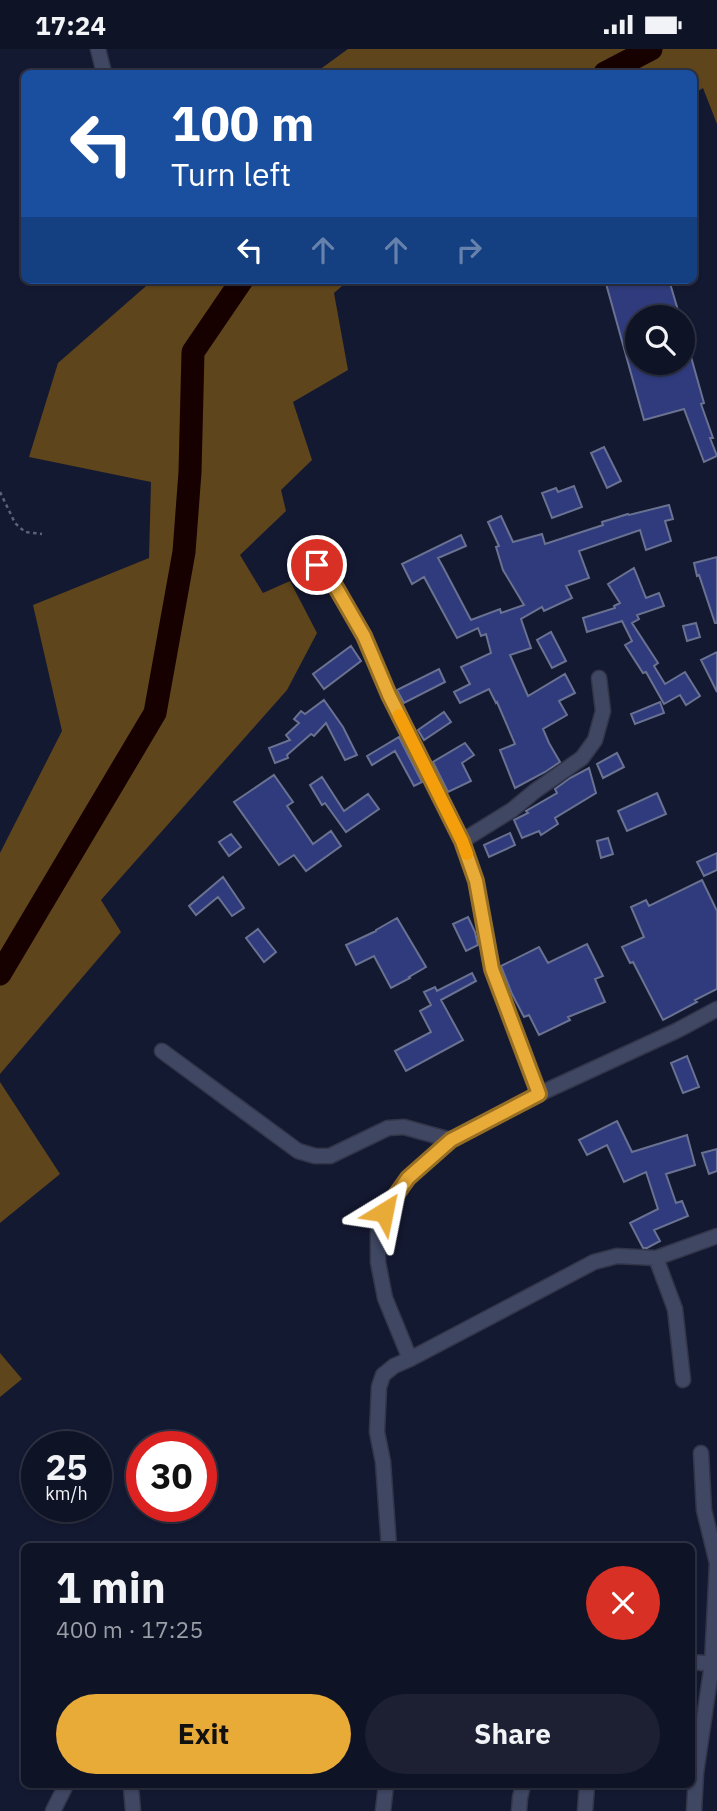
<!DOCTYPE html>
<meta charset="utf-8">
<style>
body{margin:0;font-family:"IBM Plex Sans",sans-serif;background:#1d2032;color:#f1f3f6;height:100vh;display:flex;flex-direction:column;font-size:26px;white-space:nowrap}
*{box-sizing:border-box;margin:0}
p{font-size:23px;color:#9b9ea7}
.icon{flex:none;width:38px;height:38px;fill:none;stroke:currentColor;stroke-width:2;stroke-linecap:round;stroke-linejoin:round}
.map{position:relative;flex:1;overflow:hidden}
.details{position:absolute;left:21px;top:1494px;width:674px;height:245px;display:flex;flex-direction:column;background:#0f1326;border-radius:10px;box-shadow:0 2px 5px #0004,0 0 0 2px #2f3243}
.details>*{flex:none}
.top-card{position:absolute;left:21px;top:21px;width:676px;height:214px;border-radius:10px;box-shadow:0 2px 5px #0004,0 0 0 2px #2f3243;background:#1a4fa0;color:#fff;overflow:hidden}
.tools{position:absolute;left:625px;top:256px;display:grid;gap:14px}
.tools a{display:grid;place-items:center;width:70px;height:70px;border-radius:50%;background:#0f1326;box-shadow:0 2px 5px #0004,0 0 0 2px #2f3243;font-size:35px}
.speed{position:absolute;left:21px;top:1382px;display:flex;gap:14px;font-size:35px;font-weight:700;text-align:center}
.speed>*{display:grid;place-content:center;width:91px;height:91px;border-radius:50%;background:#0f1326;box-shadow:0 2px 5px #0004,0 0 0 2px #2f3243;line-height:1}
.speed small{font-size:18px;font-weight:400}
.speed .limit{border:10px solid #d22;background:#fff;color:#111}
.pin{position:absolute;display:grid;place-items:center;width:60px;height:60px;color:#fff;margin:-30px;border:4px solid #fff;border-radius:50%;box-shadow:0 2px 7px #0007}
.me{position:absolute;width:77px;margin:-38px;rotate:35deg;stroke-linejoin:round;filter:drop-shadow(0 0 5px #0008)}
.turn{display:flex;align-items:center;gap:24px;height:147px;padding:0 35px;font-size:32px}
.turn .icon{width:91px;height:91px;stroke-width:2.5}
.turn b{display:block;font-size:49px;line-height:60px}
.lanes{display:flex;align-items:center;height:66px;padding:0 35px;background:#0003;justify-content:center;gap:35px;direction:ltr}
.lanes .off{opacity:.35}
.round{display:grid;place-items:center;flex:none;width:74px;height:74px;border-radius:37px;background:#1d2032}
.headline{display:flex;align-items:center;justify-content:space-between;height:119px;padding:0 35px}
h1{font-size:42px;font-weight:700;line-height:52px}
.primary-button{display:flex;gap:14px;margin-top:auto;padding:14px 35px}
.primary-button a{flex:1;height:80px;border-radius:42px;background:#e9ab38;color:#111;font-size:28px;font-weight:700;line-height:80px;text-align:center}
.primary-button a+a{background:#1d2032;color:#f1f3f6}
.status{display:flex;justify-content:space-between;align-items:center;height:49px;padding:0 35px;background:#0f1326;direction:ltr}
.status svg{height:19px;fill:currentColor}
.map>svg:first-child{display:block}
.forest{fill:#5e451b}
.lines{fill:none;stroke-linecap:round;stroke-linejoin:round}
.river{stroke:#160000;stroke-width:23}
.building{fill:#2f3b7d;stroke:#6a7291;stroke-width:2}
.minor-casing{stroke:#333549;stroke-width:17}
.path{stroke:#5d6278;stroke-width:2.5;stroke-dasharray:3.5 3.5;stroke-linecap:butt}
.minor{stroke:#3f4763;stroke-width:14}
.route-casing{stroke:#976f24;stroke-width:18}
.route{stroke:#e9ab38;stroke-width:12}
.slow{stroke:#f59e0b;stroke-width:12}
</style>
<div class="status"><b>17:24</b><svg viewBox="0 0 49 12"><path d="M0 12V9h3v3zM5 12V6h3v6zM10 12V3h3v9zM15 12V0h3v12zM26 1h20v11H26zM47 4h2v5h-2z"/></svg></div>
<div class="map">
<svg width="717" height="1762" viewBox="0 0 717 1762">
<rect width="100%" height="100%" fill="#141932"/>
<path class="forest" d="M348,0H717V75L703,39L693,45V24H315Z
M153,231H349L334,244L348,321L293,353L312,411L281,441L286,462L240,506L263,544L290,532L317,584L287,641L101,851L121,883L0,1025V804L62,682L33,556L149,509L151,433L29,408L58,314Z
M0,1033L60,1125L0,1174Z
M0,1304L22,1330L0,1348Z"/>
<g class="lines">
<path class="river" d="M605,24L651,0
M0,925L155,664L184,503L190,423L193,303L242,231"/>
</g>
<path class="building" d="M605,231H669L680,268H637V313H682V290H686L704,354L701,355L713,389H710L717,407L704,413L684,360L644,371Z
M604,398L621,432L607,439L591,404Z
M574,437L582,458L552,469L542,444L556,439L558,443Z
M669,456L673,470L665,472L671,492L646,501L640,481L579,502L589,529L566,537L572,549L544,562L542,558L521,570L531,599L510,606L528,647L565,625L575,644L559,652L567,666L543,680L549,694L560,713L545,723L515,739L500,701L515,695L497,653L496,654L489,640L460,654L454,643L470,635L461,618L491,604L486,585L481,587L478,579L457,589L424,528L412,535L402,515L461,486L466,497L438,509L443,518L471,571L500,560L501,564L524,556L503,521L496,498L499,497L488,473L501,467L513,493L542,485L545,495L603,476L602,473L628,465L629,466Z
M717,508V574H715L699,526L697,527L694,514Z
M634,519L646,549L659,544L664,557L637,566L639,570L632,574L658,614L654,617L665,635L685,623L700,647L686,656L680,646L664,655L646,623L643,624L625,596L632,592L622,572L587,583L583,569L615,559L614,557L620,554L608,535Z
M696,574L700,588L687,592L683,577Z
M551,583L566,612L552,619L537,591Z
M351,597L361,612L324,640L313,625Z
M717,603V643L701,611Z
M439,620L445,633L404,654L397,641Z
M324,651L343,678L357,706L345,711L326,674L314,687L311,685L287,706L288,709L275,714L269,699L290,691L286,686L299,674L294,670L301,662L305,665Z
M660,653L664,664L635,675L631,665Z
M444,663L451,673L424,691L418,681Z
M399,688L422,733L414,737L395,702L372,716L367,707Z
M465,694L474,706L462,714L471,732L448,743L433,713Z
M617,704L624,718L603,729L597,715Z
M589,719L596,744L555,769L558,775L541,786L539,782L522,789L514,771L528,764L526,762L557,744L555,740L570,729Z
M274,726L293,753L287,757L313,795L331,782L341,797L306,822L294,806L279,816L234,753Z
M322,728L344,762L368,745L379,760L346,783L325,754L322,756L310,736Z
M657,744L666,765L627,782L618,762Z
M510,784L515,796L489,808L484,796Z
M231,785L241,798L229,807L219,793Z
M608,789L613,805L601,809L597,792Z
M717,804V821L704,827L697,813Z
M223,828L244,859L232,867L218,848L196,866L189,857Z
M702,831L717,862V940L695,951L697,953L663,971L633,913L630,914L622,898L644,888L631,858L646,851L649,857Z
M468,868L475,883L478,896L466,902L453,875Z
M397,869L426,918L409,928L410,929L391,939L374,907L356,916L346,896L376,882V881Z
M258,880L276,903L264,913L246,889Z
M587,895L603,927L595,930L605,953L568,968L570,971L539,986L529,966L524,968L512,945L501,917L539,898L548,914Z
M472,924L476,932L441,951L463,991L406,1022L395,1002L431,983L420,962L431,956L424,943L435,938L437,942Z
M687,1007L699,1038L683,1044L671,1014Z
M617,1072L632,1103L687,1086L695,1116L666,1125L676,1154L682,1152L688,1167L654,1181L660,1192L647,1199H643L630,1174L658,1160L646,1123L624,1133L607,1096L587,1106L579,1091Z
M717,1100V1122L709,1125L702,1104Z"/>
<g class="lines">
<g class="minor-casing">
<path id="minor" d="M98,0L104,24
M317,516L330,528L364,587L389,646L462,792L476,832L492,920L539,1045
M462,792L512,761L535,742L582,709L595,691L603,662L599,629
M162,1002L298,1102L315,1107H330L388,1079L404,1078L451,1091
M656,1209L675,1260L683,1331
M410,1310L385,1249L378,1213V1183L384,1163L408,1129L451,1091L539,1045L678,981L717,960
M389,1498L383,1413L377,1383L379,1338L383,1326L394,1317L410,1310L594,1213L617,1207L656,1209L717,1187
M691,1613L717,1615
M129,1736L131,1738L133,1762
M53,1762L66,1736
M383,1762L386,1736
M519,1762L520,1749L523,1736
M585,1762L587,1736
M694,1762L696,1724L712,1615L717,1514L704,1461L701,1404"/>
</g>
<path class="path" d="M0,443L15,474L25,483L42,485"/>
<use href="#minor" class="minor"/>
</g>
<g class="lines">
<g class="route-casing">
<path id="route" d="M317,516L330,528L364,587L389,646L462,792L476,832L492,920L539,1045L451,1091L408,1129L384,1163"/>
</g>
<use href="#route" class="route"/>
<path class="slow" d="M399,666L462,792L467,805"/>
</g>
</svg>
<div class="tools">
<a><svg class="icon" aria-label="search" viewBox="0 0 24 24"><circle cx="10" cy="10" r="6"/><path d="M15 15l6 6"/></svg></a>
</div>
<div class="speed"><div>25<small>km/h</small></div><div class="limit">30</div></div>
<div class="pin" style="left:317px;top:516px;background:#d93025"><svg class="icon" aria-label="arrive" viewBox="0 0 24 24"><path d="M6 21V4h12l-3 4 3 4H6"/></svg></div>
<svg class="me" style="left:384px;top:1163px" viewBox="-20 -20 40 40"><path d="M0-17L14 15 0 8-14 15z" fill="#e9ab38" stroke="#fff" stroke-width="4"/></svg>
<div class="top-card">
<div class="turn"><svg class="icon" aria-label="left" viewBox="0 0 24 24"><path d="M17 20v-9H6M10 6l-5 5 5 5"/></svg><div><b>100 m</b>Turn left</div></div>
<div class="lanes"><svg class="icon" aria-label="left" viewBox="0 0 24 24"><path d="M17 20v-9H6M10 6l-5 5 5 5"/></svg><svg class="icon off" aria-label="ahead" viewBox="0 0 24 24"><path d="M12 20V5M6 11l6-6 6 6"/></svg><svg class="icon off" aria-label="ahead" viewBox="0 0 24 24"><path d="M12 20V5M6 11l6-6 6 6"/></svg><svg class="icon off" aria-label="right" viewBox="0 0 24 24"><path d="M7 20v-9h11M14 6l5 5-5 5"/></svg></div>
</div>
<section class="details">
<div class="headline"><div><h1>1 min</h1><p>400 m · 17:25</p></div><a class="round" style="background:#d93025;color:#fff"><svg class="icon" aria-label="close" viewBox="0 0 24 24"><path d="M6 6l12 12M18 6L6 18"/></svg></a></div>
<div class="primary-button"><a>Exit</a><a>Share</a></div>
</section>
</div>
